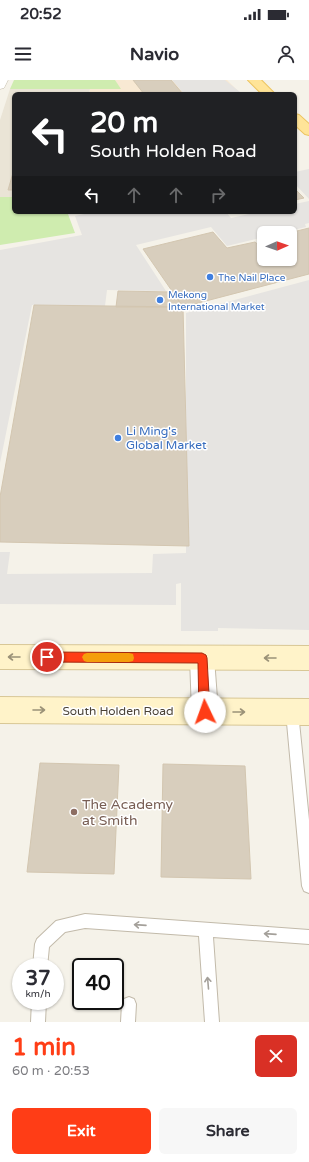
<!DOCTYPE html>
<meta charset="utf-8">
<style>
body{margin:0;font-family:"Varela Round",sans-serif;background:#f7f7f7;color:#2b2b33;height:100vh;display:flex;flex-direction:column;font-size:15px;white-space:nowrap}
*{box-sizing:border-box;margin:0}
p{font-size:13px;color:#7c7c81}
.icon{flex:none;width:22px;height:22px;fill:none;stroke:currentColor;stroke-width:2;stroke-linecap:round;stroke-linejoin:round}
.map{position:relative;height:942px;overflow:hidden}
.sheet{display:flex;flex-direction:column;background:#fff;flex:1}
.sheet>*{flex:none}
.guide{position:absolute;left:12px;top:12px;width:285px;height:122px;border-radius:6px;box-shadow:0 1px 3px #0004;background:#202124;color:#fff;overflow:hidden}
.needle{width:26px;rotate:88deg}
.buttons{position:absolute;left:257px;top:146px;display:grid;gap:8px}
.buttons a{display:grid;place-items:center;width:40px;height:40px;border-radius:6px;background:#fff;box-shadow:0 1px 3px #0004;font-size:20px}
.speed{position:absolute;left:12px;top:878px;display:flex;gap:8px;font-size:20px;font-weight:700;text-align:center}
.speed>*{display:grid;place-content:center;width:52px;height:52px;border-radius:50%;background:#fff;box-shadow:0 1px 3px #0004;line-height:1}
.speed small{font-size:10px;font-weight:400}
.speed .limit{border:2px solid #111;border-radius:6px;background:#fff;color:#111}
.pin{position:absolute;display:grid;place-items:center;width:34px;height:34px;color:#fff;margin:-17px;border:2px solid #fff;border-radius:50%;box-shadow:0 1px 4px #0007}
.me{position:absolute;width:44px;margin:-22px;rotate:357deg;stroke-linejoin:round;filter:drop-shadow(0 0 3px #0008)}
.turn{display:flex;align-items:center;gap:14px;height:84px;padding:0 12px;font-size:18px}
.turn .icon{width:52px;height:52px;stroke-width:2.5}
.turn b{display:block;font-size:28px;line-height:34px}
.lanes{display:flex;align-items:center;height:38px;padding:0 12px;background:#0003;justify-content:center;gap:20px;direction:ltr}
.lanes .off{opacity:.35}
.round{display:grid;place-items:center;flex:none;width:42px;height:42px;border-radius:6px;background:#f7f7f7}
.summary{display:flex;align-items:center;justify-content:space-between;height:68px;padding:0 12px}
h1{font-size:24px;font-weight:800;line-height:30px;color:#ff3d16}
.action{display:flex;gap:8px;margin-top:auto;padding:8px 12px}
.action a{flex:1;height:46px;border-radius:6px;background:#ff3d16;color:#fff;font-size:16px;font-weight:800;line-height:46px;text-align:center}
.action a+a{background:#f7f7f7;color:#2b2b33}
.status{display:flex;justify-content:space-between;align-items:center;height:28px;padding:0 20px;background:#fff;direction:ltr}
.status svg{height:11px;fill:currentColor}
header{display:flex;justify-content:space-between;align-items:center;height:52px;padding:0 12px;background:#fff;font-size:18px;font-weight:800}
.map>svg:first-child{display:block}
.residential{fill:#eae4d6}
.commercial{fill:#f8e9d3}
.green{fill:#cfecaf}
.parking{fill:#e6e4e1}
.building{fill:#d8cebd;stroke:#d3c6b0}
.lines{fill:none;stroke-linecap:round;stroke-linejoin:round}
.service-casing{stroke:#c2baaa;stroke-width:2}
.minor-casing{stroke:#c2baaa;stroke-width:1}
.tertiary-casing{stroke:#c2baaa;stroke-width:2}
.secondary-casing{stroke:#d8c796;stroke-width:2}
.primary-casing{stroke:#ecc460;stroke-width:2}
.service{fill:#fff;fill-rule:evenodd}
.minor{fill:#fff;fill-rule:evenodd}
.tertiary{fill:#fff;fill-rule:evenodd}
.secondary{fill:#fff3c9;fill-rule:evenodd}
.primary{fill:#ffe498;fill-rule:evenodd}
.oneway{stroke:#9b9278}
.oneway2{stroke:#a4a09a}
.route{fill:#ff3d16;stroke:#a6280e}
.slow{fill:#f59e0b}
.shop-dot{fill:#3f7fe0;stroke:#fff;stroke-width:1.5}
.education-dot{fill:#8d6e63;stroke:#fff;stroke-width:1.5}
.labels{text-anchor:middle;stroke-width:3;stroke-linejoin:round;paint-order:stroke}
.far-shop-label{font-size:10px;fill:#366cbe;stroke:#fff;text-anchor:start}
.shop-label{font-size:12px;fill:#366cbe;stroke:#fff;text-anchor:start}
.street-label{font-size:12px;fill:#4a4236;stroke:#fff}
.near-education-label{font-size:14px;fill:#785e54;stroke:#fff;text-anchor:start}
</style>
<div class="status"><b>20:52</b><svg viewBox="0 0 49 12"><path d="M0 12V9h3v3zM5 12V6h3v6zM10 12V3h3v9zM15 12V0h3v12zM26 1h20v11H26zM47 4h2v5h-2z"/></svg></div>
<header><svg class="icon" aria-label="menu" viewBox="0 0 24 24"><path d="M4 6h16M4 12h16M4 18h16"/></svg>Navio<svg class="icon" aria-label="person" viewBox="0 0 24 24"><circle cx="12" cy="8" r="4"/><path d="M4 21q1-7 8-7t8 7"/></svg></header>
<div class="map">
<svg width="309" height="942" viewBox="0 0 309 942">
<rect width="100%" height="100%" fill="#f5f2e9"/>
<path class="residential" d="M10,9H90L89,14H14V117H0V40Z"/>
<path class="commercial" d="M115,0H227L241,14H89L90,9H120Z"/>
<path class="green" d="M14,0H115L121,9H10Z
M0,117H14V132H74L68,134L75,153L0,165Z"/>
<path class="parking" d="M172,0H225L240,12L236,14H184Z
M309,89V119L295,104V92Z
M309,121V143L305,144L306,147L281,153H264V157L227,166L211,147L136,165L166,211L107,210L105,226L32,225L0,383V170L82,155L75,136L93,132H226L231,138L258,132H295V124Z
M309,200V550L218,548V551H181V503L176,504V525L0,524V472H10L7,494L152,493L153,474L186,473V233Z"/>
<path class="building" d="M133,0H171L183,14H144Z
M13,93L14,110H8Z
M295,109L304,118L295,120Z
M309,148V194L183,227L143,169L213,152L227,168L255,162L260,166L264,165V179H290L289,153Z
M118,211L173,212L183,227H116Z
M34,225L183,227L189,466L0,462V417Z
M40,683L119,685L114,794L27,792Z
M163,684L245,686L251,799L161,797Z"/>
<g class="lines">
<g class="service-casing">
<path id="service" d="M292,626L296,628L298,632L309,740V813L304,811L302,806L286,632L288,628Z
M85,834L309,850V864L213,857L219,942H205L199,856L85,848L65,852L49,867L47,887H33L35,864L37,859L56,841Z
M129,917L134,919L136,924L135,942H121L122,924L124,919Z
M32,921H46L45,942H31Z"/>
</g>
<g class="minor-casing">
<path id="minor" d="M0,0H8L4,8L0,9Z"/>
</g>
<g class="tertiary-casing">
<path id="tertiary" d="M202,566L211,570L214,578L218,632L214,641L205,645L196,641L192,632L190,578L193,570Z"/>
</g>
<g class="secondary-casing">
<path id="secondary" d="M0,565L309,566V590L0,589Z
M0,617L309,619V645L0,643Z"/>
</g>
<g class="primary-casing">
<path id="primary" d="M248,0H261L275,14H262Z
M295,34L299,35L309,44V55L305,54L295,45Z"/>
</g>
<use href="#service" class="service"/>
<use href="#minor" class="minor"/>
<use href="#tertiary" class="tertiary"/>
<use href="#secondary" class="secondary"/>
<use href="#primary" class="primary"/>
</g>
<defs><path id="oneway-shaft" d="M-6 0H5M1.5-3L5.5 0L1.5 3" fill="none" stroke-width="1.6" stroke-linecap="round" stroke-linejoin="round"/></defs>
<g class="oneway">
<use href="#oneway-shaft" transform="translate(14 577) rotate(-180)"/>
<use href="#oneway-shaft" transform="translate(270 578) rotate(-180)"/>
<use href="#oneway-shaft" transform="translate(39 630)"/>
<use href="#oneway-shaft" transform="translate(239 632)"/>
</g>
<g class="oneway2">
<use href="#oneway-shaft" transform="translate(140 845) rotate(-176)"/>
<use href="#oneway-shaft" transform="translate(270 854) rotate(-176)"/>
<use href="#oneway-shaft" transform="translate(208 903) rotate(-95)"/>
</g>
<path class="route" d="M47,572L202,573L206,575L207,578L210,632L209,636L205,637L201,636L199,632L198,583L47,582L43,581L42,577L43,574Z"/>
<path class="slow" d="M87,573H129L133,574L134,578L133,581L129,582H87L84,581L82,577L84,574Z"/>
<g class="shop-dot">
<circle cx="210" cy="197" r="4"/>
<circle cx="160" cy="220" r="4"/>
<circle cx="118" cy="358" r="4"/>
</g>
<circle class="education-dot" cx="74" cy="732" r="4"/>
<g class="labels">
<g class="far-shop-label">
<text x="218" y="201">The Nail Place</text>
<text x="168" y="218">Mekong<tspan x="168" dy="12">International Market</tspan></text>
</g>
<g class="shop-label">
<text x="126" y="355">Li Ming's<tspan x="126" dy="14">Global Market</tspan></text>
</g>
<g class="street-label">
<text x="118" y="635">South Holden Road</text>
</g>
<g class="near-education-label">
<text x="82" y="729">The Academy<tspan x="82" dy="16">at Smith</tspan></text>
</g>
</g>
</svg>
<div class="buttons">
<a><svg class="needle" viewBox="-14 -14 28 28"><path d="M0-13l5 13h-10z" fill="#e53935"/><path d="M0 13l5-13h-10z" fill="#7c7c81"/></svg></a>
</div>
<div class="speed"><div>37<small>km/h</small></div><div class="limit">40</div></div>
<div class="pin" style="left:47px;top:577px;background:#d93025"><svg class="icon" aria-label="arrive" viewBox="0 0 24 24"><path d="M6 21V4h12l-3 4 3 4H6"/></svg></div>
<svg class="me" style="left:205px;top:632px" viewBox="-20 -20 40 40"><circle r="19" fill="#fff"/><path d="M0-13L10 11 0 6-10 11z" fill="#ff3d16"/></svg>
<div class="guide">
<div class="turn"><svg class="icon" aria-label="left" viewBox="0 0 24 24"><path d="M17 20v-9H6M10 6l-5 5 5 5"/></svg><div><b>20 m</b>South Holden Road</div></div>
<div class="lanes"><svg class="icon" aria-label="left" viewBox="0 0 24 24"><path d="M17 20v-9H6M10 6l-5 5 5 5"/></svg><svg class="icon off" aria-label="ahead" viewBox="0 0 24 24"><path d="M12 20V5M6 11l6-6 6 6"/></svg><svg class="icon off" aria-label="ahead" viewBox="0 0 24 24"><path d="M12 20V5M6 11l6-6 6 6"/></svg><svg class="icon off" aria-label="right" viewBox="0 0 24 24"><path d="M7 20v-9h11M14 6l5 5-5 5"/></svg></div>
</div>
</div>
<section class="sheet">
<div class="summary"><div><h1>1 min</h1><p>60 m · 20:53</p></div><a class="round" style="background:#d93025;color:#fff"><svg class="icon" aria-label="close" viewBox="0 0 24 24"><path d="M6 6l12 12M18 6L6 18"/></svg></a></div>
<div class="action"><a>Exit</a><a>Share</a></div>
</section>
